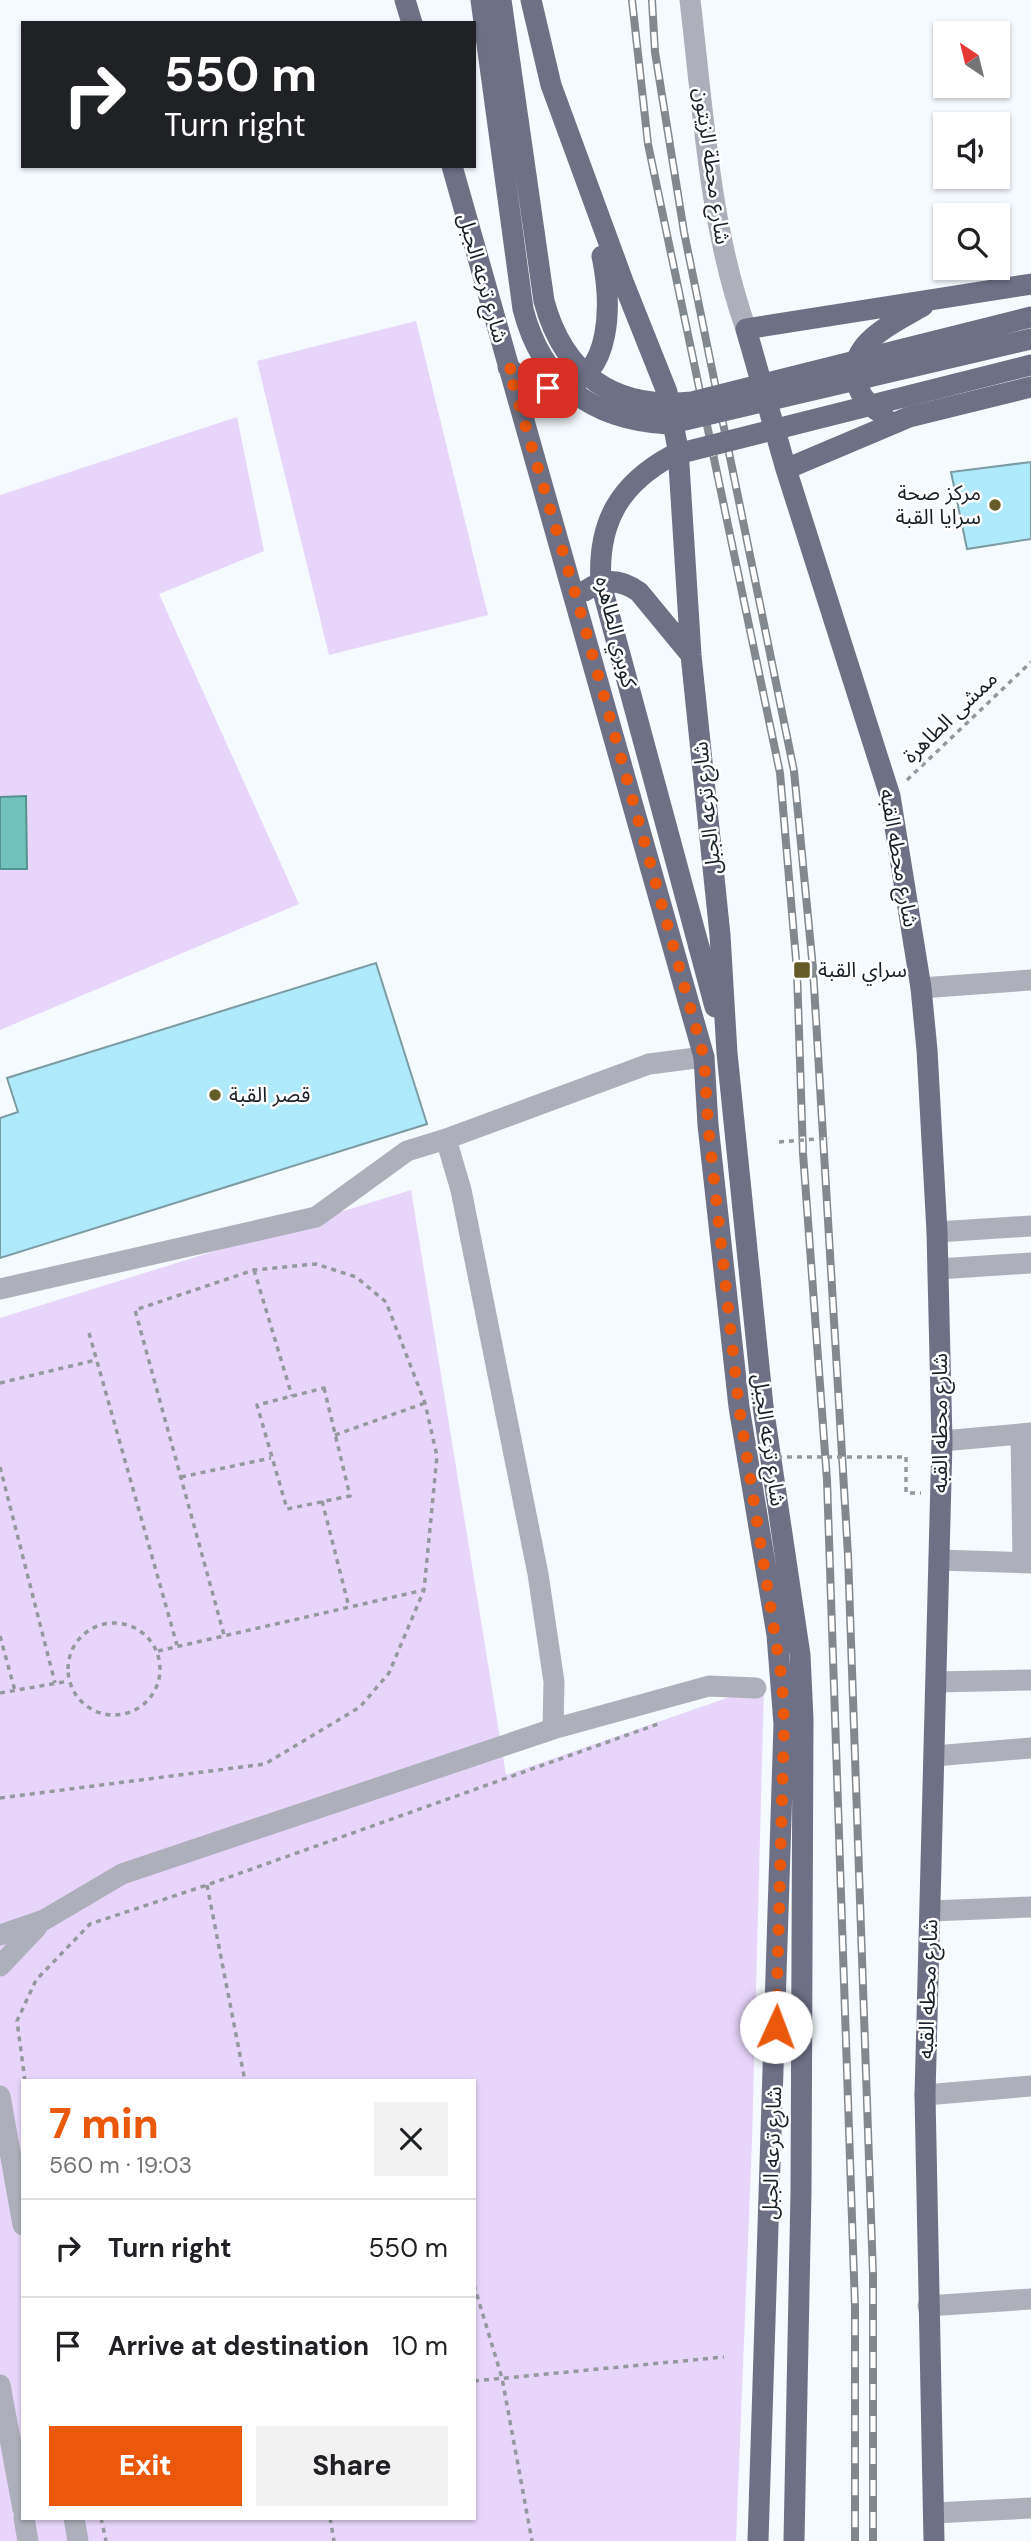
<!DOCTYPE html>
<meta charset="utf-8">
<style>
body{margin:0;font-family:"DM Sans","Noto Sans Arabic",sans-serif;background:#f2f2f2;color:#202124;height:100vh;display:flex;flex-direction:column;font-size:26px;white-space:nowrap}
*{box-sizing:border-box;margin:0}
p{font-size:23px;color:#757577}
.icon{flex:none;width:38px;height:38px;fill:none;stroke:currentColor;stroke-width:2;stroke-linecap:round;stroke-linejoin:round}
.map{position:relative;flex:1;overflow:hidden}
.sheet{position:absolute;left:21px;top:2079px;width:455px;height:441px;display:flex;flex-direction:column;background:#fff;border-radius:0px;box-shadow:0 2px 5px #0004}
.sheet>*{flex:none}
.banner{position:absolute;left:21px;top:21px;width:455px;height:147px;border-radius:0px;box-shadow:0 2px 5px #0004;background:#202124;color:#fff;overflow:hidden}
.needle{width:46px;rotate:325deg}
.controls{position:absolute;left:933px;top:21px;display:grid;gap:14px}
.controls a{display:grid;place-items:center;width:77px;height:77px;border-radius:0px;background:#fff;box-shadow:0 2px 5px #0004;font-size:35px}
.pin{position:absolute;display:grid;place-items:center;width:60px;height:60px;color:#fff;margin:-30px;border-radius:14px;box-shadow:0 4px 10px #0006}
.me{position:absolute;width:77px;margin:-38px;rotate:2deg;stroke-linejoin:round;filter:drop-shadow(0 0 5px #0008)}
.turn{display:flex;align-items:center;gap:24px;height:147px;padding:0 28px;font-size:32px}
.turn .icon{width:91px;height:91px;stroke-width:2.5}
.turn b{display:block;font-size:49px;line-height:60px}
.round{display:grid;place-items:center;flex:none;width:74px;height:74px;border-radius:0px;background:#f2f2f2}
.headline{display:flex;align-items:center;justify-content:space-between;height:119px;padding:0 28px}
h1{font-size:42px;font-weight:800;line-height:52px;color:#ea580c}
.cta{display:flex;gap:14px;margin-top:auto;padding:14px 28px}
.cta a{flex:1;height:80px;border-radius:0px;background:#ea580c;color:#fff;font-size:28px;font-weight:800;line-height:80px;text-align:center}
.cta a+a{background:#f2f2f2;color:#202124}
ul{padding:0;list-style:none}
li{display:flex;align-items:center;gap:21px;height:98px;padding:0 28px;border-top:2px solid #e0e0e0}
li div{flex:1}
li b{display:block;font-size:26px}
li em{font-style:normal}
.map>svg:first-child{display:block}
.green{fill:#e7d5fb;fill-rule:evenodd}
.water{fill:#70c3bc;stroke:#56928f;stroke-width:2}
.building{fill:#aeeafc;stroke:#7c9ba4;stroke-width:2}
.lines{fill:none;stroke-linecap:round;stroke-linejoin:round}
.path{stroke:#93999f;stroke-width:3.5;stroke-dasharray:5 5;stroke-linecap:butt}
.minor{stroke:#adafba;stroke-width:21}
.major{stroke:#6e7185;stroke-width:21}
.rail-casing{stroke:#82898e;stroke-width:8}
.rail{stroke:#fff;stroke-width:5;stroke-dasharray:16;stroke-linecap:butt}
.path-bridge{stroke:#93999f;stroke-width:3.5;stroke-dasharray:5 5;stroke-linecap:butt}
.major-bridge{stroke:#6e7185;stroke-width:21}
.route{stroke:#ea580c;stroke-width:12;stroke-dasharray:0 21.6}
.poi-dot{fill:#655d29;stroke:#fff;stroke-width:2.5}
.labels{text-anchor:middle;stroke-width:5;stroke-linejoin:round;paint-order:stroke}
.street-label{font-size:21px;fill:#182027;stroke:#fff}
.poi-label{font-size:21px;fill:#182027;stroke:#fff;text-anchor:start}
</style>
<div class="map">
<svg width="1031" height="2541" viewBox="0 0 1031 2541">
<rect width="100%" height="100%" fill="#f5fafe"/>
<path class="green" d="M416,321L488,615L329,655L257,361Z
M237,417L264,551L159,594L299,904L0,1030V495Z
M411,1190L506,1775L764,1685L752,2141L736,2541H0V1318ZM23,2081H474V2518H23Z"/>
<path class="water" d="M26,796L27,869H0V797Z"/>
<path class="building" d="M1031,462V539L967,549L951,472Z
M376,963L427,1124L0,1258V1118L18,1112L7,1078Z"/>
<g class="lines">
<path class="path" d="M907,780L1031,662
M254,1270L292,1396
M89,1333L177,1645
M0,1383L96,1360
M324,1388L350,1496L287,1509L257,1405Z
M335,1435L425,1403
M906,1457V1493H921
M0,1467L55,1683
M181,1477L271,1458
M322,1501L349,1607
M68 1669a46 46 0 1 1 92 0a46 46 0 1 1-92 0Z
M0,1636L15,1691
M158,1651L424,1590
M0,1693L69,1681
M0,1798L265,1764L360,1707L389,1673L424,1590L437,1456L425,1403L386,1302L356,1277L316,1264L254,1270L135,1310L224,1635
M207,1885L245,2081
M25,2081L17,2021L36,1980L90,1924L207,1885L658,1724
M474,2285L502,2378L532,2541
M474,2381L724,2357
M101,2518L106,2541
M330,2518L334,2541"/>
<path class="minor" d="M690,0C703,109 709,224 746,329
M921,988L1031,980
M446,1139L649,1064L704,1057
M937,1232L1031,1226
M938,1269L1031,1263
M0,1289L316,1217L407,1151L446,1139L461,1190L538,1574L554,1682L553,1729
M1021,1434L1023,1562
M942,1441L1031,1433
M939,1560L1031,1563
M936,1682L1031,1680
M934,1756L1031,1748
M931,1911L1031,1907
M0,1935L44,1920L122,1874L553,1729L709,1686L756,1688
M0,1966L37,1927
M925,2095L1031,2086
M0,2096L23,2225
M928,2306L1031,2299
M0,2385L23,2509
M934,2513L1031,2508
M24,2518L28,2541
M74,2518L78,2541"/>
<path class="major" d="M405,0L412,23
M531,0L551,85L624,284L667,392L678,449L691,655L720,935L727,1053L763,1406L800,1655L803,1719L801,2192L794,2541
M452,166L704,1057L708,1125L739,1407L777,1635L784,1724L758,2541
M508,367C522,380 536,389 556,387C615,382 611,299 602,256
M883,414C871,408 863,400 858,387C842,344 894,323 923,306
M786,469L909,417L1031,387
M585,591C603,578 621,579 639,592L691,655
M699,947L715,1007
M934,2541L925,2095L942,1441L937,1232L927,1050L921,988L890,796L786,469L746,329L1031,284"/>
<g class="rail-casing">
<path id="rail" d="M632,0L648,144L780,773L797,971L803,1153L827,1480L855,2307V2541
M652,0L655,52L684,232L794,771L813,969L848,1555L873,2275V2541"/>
</g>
<use href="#rail" class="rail"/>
<path class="path-bridge" d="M779,1142L829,1138
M777,1457H906"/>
<path class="major-bridge" d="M481,0L523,309C542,383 592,420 668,424L1031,339
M501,0L544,301C564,375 615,410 692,402L1031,317
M699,947L601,584C597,523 619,484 673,455L1031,365"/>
</g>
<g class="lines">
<path class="route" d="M548,388L533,385L508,367L578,603L704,1057L708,1125L739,1407L782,1680L784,1724L776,2027"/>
</g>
<g class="poi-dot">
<circle cx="995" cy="505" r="7"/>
<rect x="793" y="961" width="18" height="18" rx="3.5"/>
<circle cx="215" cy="1095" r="7"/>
</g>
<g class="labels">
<g class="street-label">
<text transform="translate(712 166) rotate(82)" y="7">شارع محطة الزيتون</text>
<text transform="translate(483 278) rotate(74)" y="7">شارع ترعه الجبل</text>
<text transform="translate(616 632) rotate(76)" y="7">كوبري الطاهره</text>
<text transform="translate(950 717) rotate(-44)" y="7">ممشى الطاهرة</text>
<text transform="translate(707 808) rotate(-96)" y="7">شارع ترعه الجبل</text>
<text transform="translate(899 858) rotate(80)" y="7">شارع محطه القبه</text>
<text transform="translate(940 1423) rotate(-90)" y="7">شارع محطه القبه</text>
<text transform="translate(769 1440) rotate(82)" y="7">شارع ترعه الجبل</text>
<text transform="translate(928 1989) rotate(-88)" y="7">شارع محطه القبه</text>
<text transform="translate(772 2153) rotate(-88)" y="7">شارع ترعه الجبل</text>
</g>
<g class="poi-label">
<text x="981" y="500" text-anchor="end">مركز صحة<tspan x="981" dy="24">سرايا القبة</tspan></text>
<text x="818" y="977">سراي القبة</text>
<text x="229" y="1102">قصر القبة</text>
</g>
</g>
</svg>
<div class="controls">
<a><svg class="needle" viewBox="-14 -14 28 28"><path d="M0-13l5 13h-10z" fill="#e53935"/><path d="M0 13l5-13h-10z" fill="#757577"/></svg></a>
<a><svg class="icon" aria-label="sound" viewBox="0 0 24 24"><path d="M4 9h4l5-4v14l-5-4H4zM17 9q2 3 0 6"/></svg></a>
<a><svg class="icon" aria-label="search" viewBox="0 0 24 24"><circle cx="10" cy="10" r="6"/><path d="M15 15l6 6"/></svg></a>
</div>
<div class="pin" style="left:548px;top:388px;background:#d93025"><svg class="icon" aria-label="arrive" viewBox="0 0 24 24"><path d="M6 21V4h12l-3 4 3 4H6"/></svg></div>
<svg class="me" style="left:776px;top:2027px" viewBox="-20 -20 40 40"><circle r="19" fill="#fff"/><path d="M0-13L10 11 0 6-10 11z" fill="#ea580c"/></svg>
<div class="banner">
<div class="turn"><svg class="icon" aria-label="right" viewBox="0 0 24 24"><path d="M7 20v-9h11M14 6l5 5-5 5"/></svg><div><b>550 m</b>Turn right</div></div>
</div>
<section class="sheet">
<div class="headline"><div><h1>7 min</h1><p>560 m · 19:03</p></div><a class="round"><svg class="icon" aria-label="close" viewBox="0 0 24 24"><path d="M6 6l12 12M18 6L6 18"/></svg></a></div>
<ul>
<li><svg class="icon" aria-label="right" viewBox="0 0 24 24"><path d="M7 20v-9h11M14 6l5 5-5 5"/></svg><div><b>Turn right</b></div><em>550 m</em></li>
<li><svg class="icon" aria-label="arrive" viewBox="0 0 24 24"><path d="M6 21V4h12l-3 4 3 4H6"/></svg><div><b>Arrive at destination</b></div><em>10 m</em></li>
</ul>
<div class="cta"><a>Exit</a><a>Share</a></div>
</section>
</div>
